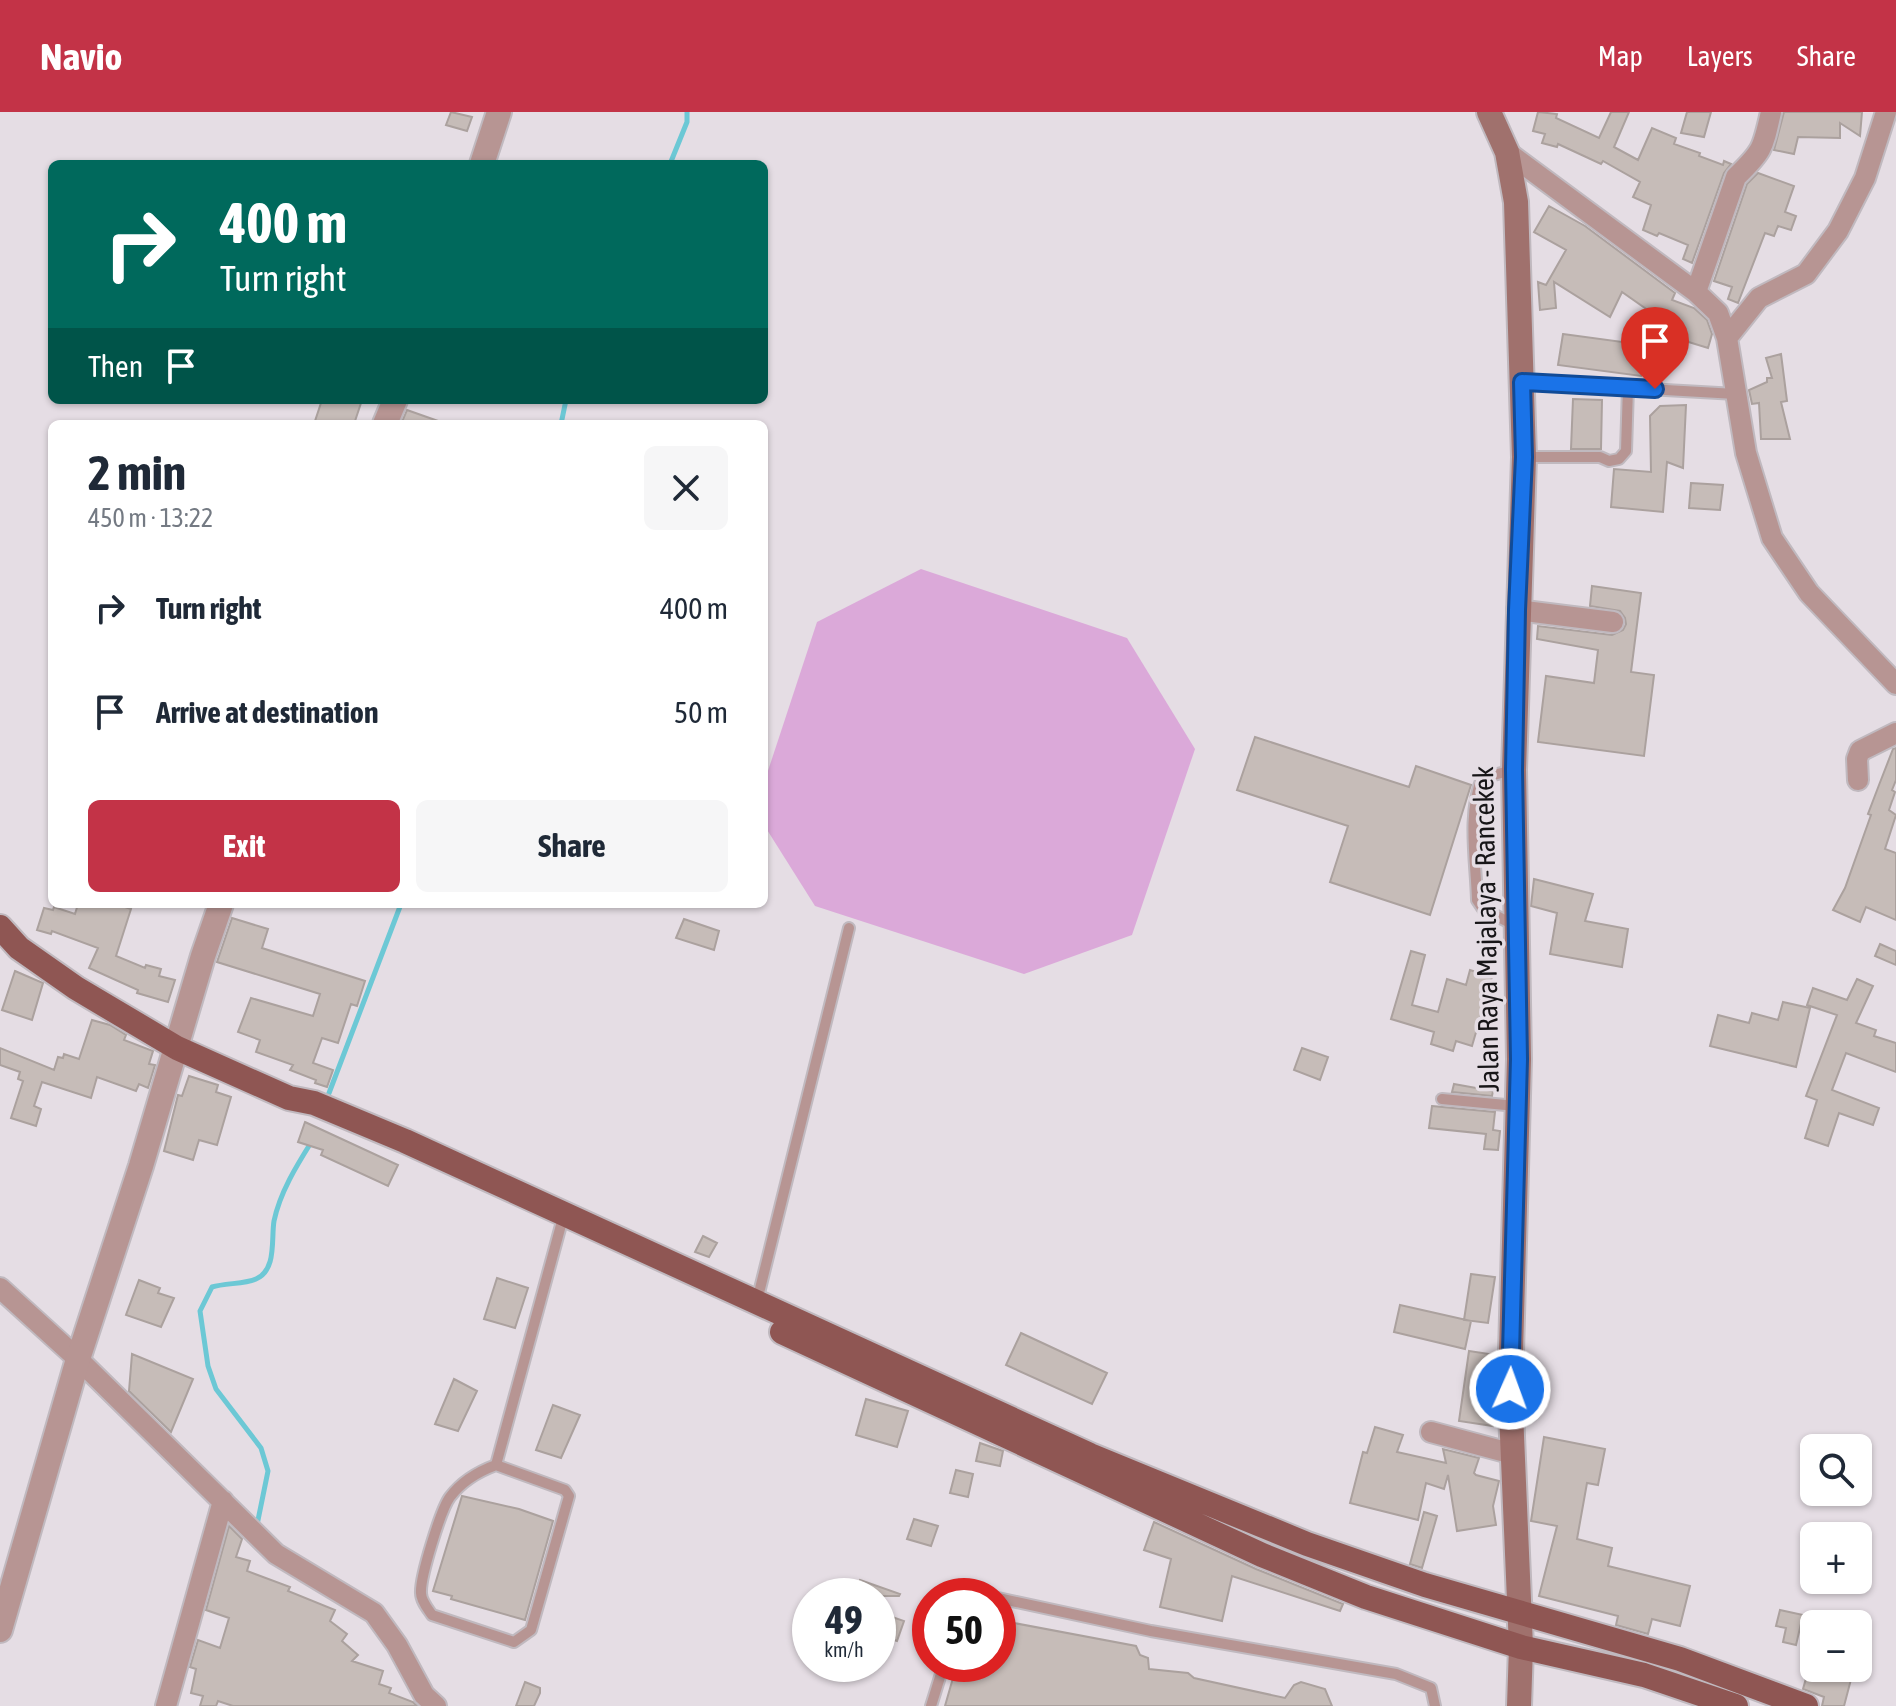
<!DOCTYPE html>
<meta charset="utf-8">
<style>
body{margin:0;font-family:"Asap Condensed",sans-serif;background:#f6f6f7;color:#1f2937;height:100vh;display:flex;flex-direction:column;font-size:30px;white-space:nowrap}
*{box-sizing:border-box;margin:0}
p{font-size:26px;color:#747a83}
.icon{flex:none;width:44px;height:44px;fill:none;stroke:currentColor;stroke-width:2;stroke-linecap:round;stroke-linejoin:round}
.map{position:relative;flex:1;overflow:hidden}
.sheet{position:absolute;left:48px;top:308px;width:720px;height:488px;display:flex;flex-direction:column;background:#fff;border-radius:12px;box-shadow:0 2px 6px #0004}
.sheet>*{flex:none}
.guide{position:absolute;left:48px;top:48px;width:720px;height:244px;border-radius:12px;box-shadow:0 2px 6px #0004;background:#00695c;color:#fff;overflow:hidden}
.controls{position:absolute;left:1800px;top:1322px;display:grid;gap:16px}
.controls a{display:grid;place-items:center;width:72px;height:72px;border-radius:12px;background:#fff;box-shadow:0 2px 6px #0004;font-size:40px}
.speed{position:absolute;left:792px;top:1466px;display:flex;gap:16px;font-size:40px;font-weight:700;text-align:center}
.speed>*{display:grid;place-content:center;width:104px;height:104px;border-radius:50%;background:#fff;box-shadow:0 2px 6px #0004;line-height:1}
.speed small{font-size:20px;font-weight:400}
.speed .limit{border:12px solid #d22;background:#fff;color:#111}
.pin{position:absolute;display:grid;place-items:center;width:68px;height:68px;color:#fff;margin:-82px -34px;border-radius:50% 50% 50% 0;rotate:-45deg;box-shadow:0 0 8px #0007}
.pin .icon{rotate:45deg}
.me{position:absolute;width:88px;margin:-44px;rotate:2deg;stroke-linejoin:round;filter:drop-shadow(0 0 6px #0008)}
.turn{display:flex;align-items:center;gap:28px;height:168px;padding:0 40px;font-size:36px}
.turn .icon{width:104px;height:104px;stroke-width:2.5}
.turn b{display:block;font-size:56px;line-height:68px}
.then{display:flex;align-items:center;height:76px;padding:0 40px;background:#0003;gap:16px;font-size:30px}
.round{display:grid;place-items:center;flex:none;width:84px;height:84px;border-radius:12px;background:#f6f6f7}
.summary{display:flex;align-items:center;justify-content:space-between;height:136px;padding:0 40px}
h1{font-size:48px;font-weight:700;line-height:60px}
.cta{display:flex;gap:16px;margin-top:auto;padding:16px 40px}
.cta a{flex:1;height:92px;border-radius:12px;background:#c33347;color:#fff;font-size:32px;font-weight:700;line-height:92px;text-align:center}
.cta a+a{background:#f6f6f7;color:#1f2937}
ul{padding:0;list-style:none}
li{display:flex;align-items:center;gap:24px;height:104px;padding:0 40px}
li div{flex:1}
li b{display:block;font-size:30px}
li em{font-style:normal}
header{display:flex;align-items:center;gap:48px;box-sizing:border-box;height:112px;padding:0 40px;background:#c33347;color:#fff}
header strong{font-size:38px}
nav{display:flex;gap:44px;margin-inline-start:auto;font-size:28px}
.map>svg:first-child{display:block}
.green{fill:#dba9d9}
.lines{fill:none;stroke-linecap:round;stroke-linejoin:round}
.stream{stroke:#6cc8d5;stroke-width:5}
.building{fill:#c6bcb8;stroke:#aba19e;stroke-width:2}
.service-casing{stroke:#c0b9bf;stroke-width:14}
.minor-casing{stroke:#c0b9bf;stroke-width:24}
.tertiary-casing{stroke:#c0b9bf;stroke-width:28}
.secondary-casing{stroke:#c0b9bf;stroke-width:28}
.primary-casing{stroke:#c0b9bf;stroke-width:28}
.service{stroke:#b79593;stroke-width:10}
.minor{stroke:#b79593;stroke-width:20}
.tertiary{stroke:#b79593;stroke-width:24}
.secondary{stroke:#a0716d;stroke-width:24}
.primary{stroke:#8f5653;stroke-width:24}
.route-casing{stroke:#114b97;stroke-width:20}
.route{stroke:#1a73e8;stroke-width:14}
.labels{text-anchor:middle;stroke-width:7;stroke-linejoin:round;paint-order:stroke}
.street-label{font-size:28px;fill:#171517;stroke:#e5dde4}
</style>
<header>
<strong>Navio</strong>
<nav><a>Map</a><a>Layers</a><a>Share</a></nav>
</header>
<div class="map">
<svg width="1896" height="1594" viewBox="0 0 1896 1594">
<rect width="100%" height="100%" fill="#e5dde4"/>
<path class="green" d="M921,457L1127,526L1195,637L1132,823L1024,862L815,794L764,713V671L817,510Z"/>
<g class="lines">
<path class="stream" d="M670,52L687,10V0
M561,312L566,288
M326,989L401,792
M257,1413L268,1359L261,1336L216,1277L208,1254L200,1199L212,1175C225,1171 246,1172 256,1167C277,1158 271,1127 274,1109C280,1080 297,1053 312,1029"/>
</g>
<path class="building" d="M451,0L472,5L467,19L446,13Z
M1538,0L1557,2L1556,6L1599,26L1611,0H1629L1614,35L1638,48L1652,16L1676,26L1674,32L1700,41L1699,44L1723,53L1724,49L1731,52L1724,61L1692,151L1683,147L1688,133L1659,121L1657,124L1643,118L1651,93L1633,85L1640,70L1603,49L1601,52L1558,32L1557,35L1542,31L1545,22L1533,19Z
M1687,0H1711L1704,25L1681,21Z
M1784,0H1862L1860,24L1840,11V26L1798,25L1794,42L1774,38Z
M1758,61L1794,74L1785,100L1796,104L1791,118L1778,114L1774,124L1765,121L1738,191L1728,187L1732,175L1714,169L1747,72Z
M1549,94L1585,114L1675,181L1672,188L1694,196L1707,208L1712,222L1708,236L1666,223L1669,213L1622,180L1610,205L1554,170L1556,196L1540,198L1538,170L1546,173L1566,138L1534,120Z
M1563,222L1645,233L1641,264L1558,253Z
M1781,242L1787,289L1781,290L1790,327H1761L1759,291L1752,292L1749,278L1767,270V266H1772L1766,246Z
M1573,287L1602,288L1601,337H1571Z
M322,288H362L354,312H314Z
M1686,293L1683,356L1667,350L1663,400L1611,395L1614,357L1651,360L1650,304L1660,294Z
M407,298L441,310V312H401Z
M1691,371L1723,373L1720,398L1689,396Z
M1592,474L1641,481L1631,560L1654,563L1644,644L1538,630L1546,564L1594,571L1598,538L1537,527L1538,514L1612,523L1623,518L1626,512L1625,506L1620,499L1590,494Z
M1255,625L1409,675L1416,654L1471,673L1430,803L1330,770L1348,714L1237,678Z
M1896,636V668L1892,678L1895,680L1889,698L1896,703L1885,737L1896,741V808L1866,795L1860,810L1833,798L1845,776L1871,703L1868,702L1879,673L1893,637Z
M1534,767L1593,782L1585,809L1628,817L1622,855L1550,842L1557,801L1531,794Z
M78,792H116L131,797L116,844L145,856L146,853L161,857L159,864L175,868L168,890L137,881L138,878L89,856L98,836L52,819L51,822L37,818L44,796L53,798L54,795L75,802Z
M232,806L268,817L262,836L365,869L357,894L351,892L338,931L322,926L313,951L333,958L327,975L315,971L316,968L290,958L293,953L256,940L260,928L238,920L251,886L313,904L320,882L217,850Z
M684,807L719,819L714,838L676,826Z
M1880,832L1896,839V853L1875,844Z
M1411,839L1425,843L1412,893L1438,900L1447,867L1466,873L1470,858L1492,865L1472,934L1456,929L1453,939L1431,932L1434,920L1391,907Z
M15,859L43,871L32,908L2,898Z
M1857,867L1873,874L1856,911L1876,918L1874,924L1896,931V960L1846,941L1832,978L1879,996L1873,1013L1839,1001L1828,1034L1805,1026L1817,988L1806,984L1837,903L1807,893L1813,876L1847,888Z
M1783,890L1810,896L1796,955L1710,934L1718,903L1749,911L1752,901L1778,908Z
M92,908L110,913L126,923L124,928L153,939L149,952L155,953L148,976L139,972L136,979L97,965L91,986L42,970L34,994L41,997L36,1014L11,1006L23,969L18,967L20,960L0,953V936L54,958L58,945L63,946L64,942L79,947Z
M1302,936L1328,945L1320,968L1294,958Z
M189,964L218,973L216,980L231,985L217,1033L199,1028L193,1048L164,1039L178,983L182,984Z
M1454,972L1493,979L1492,984L1452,980Z
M1432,994L1495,1000L1493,1018L1500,1019L1498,1038L1484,1037L1486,1022L1429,1016Z
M305,1010L398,1053L388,1074L321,1043L323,1038L298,1030Z
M703,1124L717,1131L709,1145L695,1140Z
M1471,1162L1495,1165L1488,1211L1464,1208Z
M497,1166L528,1176L515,1216L484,1207Z
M139,1168L160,1176L158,1181L174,1186L161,1215L126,1203Z
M1400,1193L1471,1209L1465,1237L1394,1220Z
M1021,1221L1107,1261L1092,1292L1006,1253Z
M1469,1239L1496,1243V1296L1493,1314L1459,1309Z
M132,1242L193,1267L171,1320L129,1279Z
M454,1267L477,1279L458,1319L435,1312Z
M866,1287L908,1299L897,1335L856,1323Z
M553,1293L580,1303L561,1346L536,1338Z
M1375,1315L1403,1323L1397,1340L1446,1351L1443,1337L1479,1346L1474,1361L1476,1363L1499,1369L1493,1394L1496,1413L1457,1419L1448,1363L1444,1377L1426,1371L1418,1408L1350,1391L1363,1340L1367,1341Z
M1544,1325L1605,1337L1598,1373L1587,1371L1577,1427L1612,1436L1608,1454L1690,1474L1680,1514L1652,1507L1648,1522L1616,1513L1618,1504L1539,1484L1557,1414L1531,1409Z
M980,1331L1003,1339L1000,1354L976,1349Z
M956,1358L973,1362L968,1385L950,1381Z
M462,1384L519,1397L553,1409L525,1508L451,1487L452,1484L433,1479Z
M1424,1400L1437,1404L1422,1456L1410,1452Z
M914,1407L938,1414L931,1434L907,1427Z
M1154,1410L1256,1457L1343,1492L1340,1499L1232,1464L1222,1509L1160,1495L1171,1447L1144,1438Z
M229,1414L242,1427L236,1445L250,1449L247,1459L290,1475L288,1479L335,1498L330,1509L347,1522L342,1529L358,1543L352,1549L383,1559L379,1572L391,1576L389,1581L413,1590L417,1594H233L218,1589L216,1594H200L203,1584L191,1581L196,1557L190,1555L198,1528L220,1536L229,1506L206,1498Z
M860,1468L900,1482L899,1484H854Z
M1780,1498L1803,1503L1796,1533L1783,1530L1786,1516L1776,1514Z
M878,1500L904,1509L897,1529L878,1523Z
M998,1508L1136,1534L1140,1543L1148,1546L1149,1557L1188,1561L1194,1566L1285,1586L1294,1573L1301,1570L1325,1577L1332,1594H945L957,1552H998Z
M1809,1556H1854L1844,1594H1822L1824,1585L1803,1577Z
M525,1570L540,1576V1581L534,1594H516Z"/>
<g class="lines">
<g class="service-casing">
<path id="service" d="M1524,270L1736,282
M1525,345H1600L1609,349L1619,347L1626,339L1628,275
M1513,658L1482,666C1467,703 1476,749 1477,788L1483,797L1516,814
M1442,987L1516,994
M757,1189L849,816
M496,1353L565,1378L569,1384L531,1518L514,1530L432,1503C428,1497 421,1489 421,1481C420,1465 441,1397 450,1385C462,1369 477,1360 496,1353Z
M496,1353L564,1102
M998,1486L1151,1519L1396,1562L1431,1576L1435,1594
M931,1594L944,1552"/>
</g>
<g class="minor-casing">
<path id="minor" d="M1507,40L1696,180L1718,201L1727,226L1746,341L1772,426L1809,481L1896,572
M1696,180L1736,65C1763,39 1763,36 1771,0
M1727,226L1759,186L1806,162L1838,119L1865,66L1886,0
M1517,498L1613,510
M1858,668L1857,647L1860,639L1896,621
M0,1176L78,1247L276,1442L374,1501L397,1533L424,1583L436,1594
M1431,1320L1513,1342
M166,1594L223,1389"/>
</g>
<g class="tertiary-casing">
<path id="tertiary" d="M482,52L499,0
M385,312L395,288
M0,1518L78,1247L141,1054L203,844L221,792"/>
</g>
<g class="secondary-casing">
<path id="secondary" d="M1489,0L1507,40L1516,90L1524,345L1514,658L1519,947L1510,1277L1521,1535L1519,1594"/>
</g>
<g class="primary-casing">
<path id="primary" d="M0,815L19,836L76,876L177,936L289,986L314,991L405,1029L1090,1343L1307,1432L1425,1473L1680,1547L1806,1594
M782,1220L1262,1443L1366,1485L1521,1535L1644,1563L1736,1594"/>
</g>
<use href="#service" class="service"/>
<use href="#minor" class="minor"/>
<use href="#tertiary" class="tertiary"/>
<use href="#secondary" class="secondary"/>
<use href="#primary" class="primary"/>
</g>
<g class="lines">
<g class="route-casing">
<path id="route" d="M1510,1277L1519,947L1514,658L1517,498L1524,345L1522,270L1655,277"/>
</g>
<use href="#route" class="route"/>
</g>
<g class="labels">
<g class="street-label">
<text transform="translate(1486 817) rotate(-91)" y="10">Jalan Raya Majalaya - Rancekek</text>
</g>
</g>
</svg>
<div class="controls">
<a><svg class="icon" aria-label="search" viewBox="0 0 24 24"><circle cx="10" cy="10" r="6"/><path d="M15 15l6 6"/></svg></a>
<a>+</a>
<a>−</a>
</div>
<div class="speed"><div>49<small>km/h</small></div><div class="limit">50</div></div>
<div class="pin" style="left:1655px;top:277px;background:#d93025"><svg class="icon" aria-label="arrive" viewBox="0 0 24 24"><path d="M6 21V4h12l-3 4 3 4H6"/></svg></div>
<svg class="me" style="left:1510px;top:1277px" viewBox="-20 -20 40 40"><circle r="17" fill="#1a73e8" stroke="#fff" stroke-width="3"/><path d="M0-11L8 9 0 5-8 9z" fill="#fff"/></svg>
<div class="guide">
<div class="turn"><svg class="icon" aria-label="right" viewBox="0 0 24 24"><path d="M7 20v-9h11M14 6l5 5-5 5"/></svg><div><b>400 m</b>Turn right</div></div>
<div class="then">Then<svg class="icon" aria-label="arrive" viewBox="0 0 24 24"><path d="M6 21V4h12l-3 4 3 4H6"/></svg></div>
</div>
<section class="sheet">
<div class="summary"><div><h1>2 min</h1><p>450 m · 13:22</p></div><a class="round"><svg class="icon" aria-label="close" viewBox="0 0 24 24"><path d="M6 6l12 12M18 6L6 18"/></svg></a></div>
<ul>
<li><svg class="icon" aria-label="right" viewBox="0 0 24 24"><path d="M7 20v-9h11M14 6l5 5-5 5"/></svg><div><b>Turn right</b></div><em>400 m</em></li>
<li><svg class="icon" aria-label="arrive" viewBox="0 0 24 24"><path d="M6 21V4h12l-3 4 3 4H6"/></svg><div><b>Arrive at destination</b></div><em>50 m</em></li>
</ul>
<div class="cta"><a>Exit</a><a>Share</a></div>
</section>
</div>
